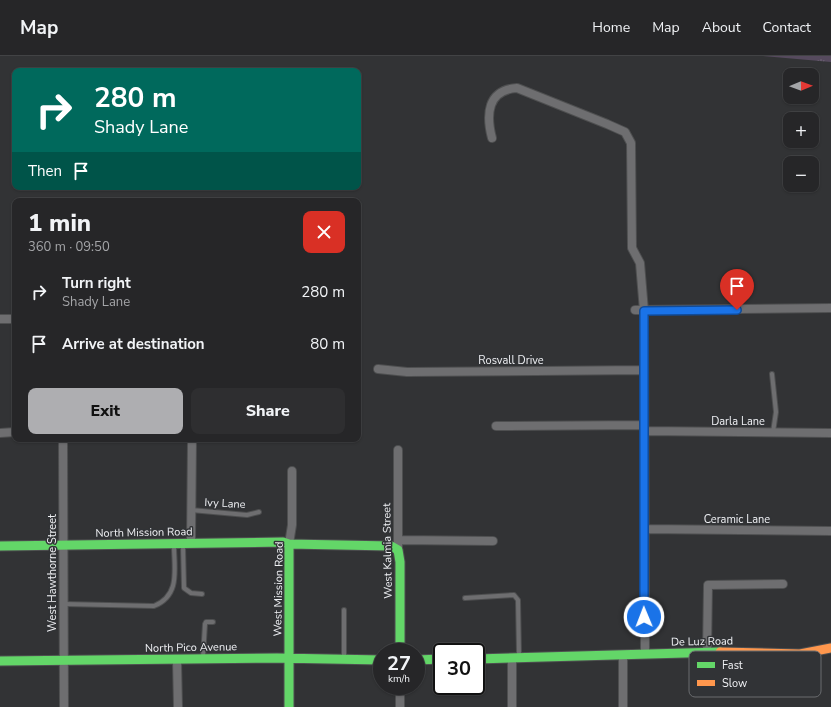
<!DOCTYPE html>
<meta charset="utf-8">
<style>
body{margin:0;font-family:"Nunito Sans",sans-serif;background:#2e2e30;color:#f1f3f6;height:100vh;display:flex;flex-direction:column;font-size:15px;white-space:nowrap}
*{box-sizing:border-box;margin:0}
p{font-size:13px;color:#a4a5a8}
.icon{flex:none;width:22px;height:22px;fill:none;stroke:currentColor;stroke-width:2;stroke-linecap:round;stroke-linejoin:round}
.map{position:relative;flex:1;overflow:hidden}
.drawer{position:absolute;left:12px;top:142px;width:349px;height:244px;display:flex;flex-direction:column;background:#262628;border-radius:8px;box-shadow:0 1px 3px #0004,0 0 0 1px #424345}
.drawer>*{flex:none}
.top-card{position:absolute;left:12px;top:12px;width:349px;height:122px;border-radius:8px;box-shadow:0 1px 3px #0004,0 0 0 1px #424345;background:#00695c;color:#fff;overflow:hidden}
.needle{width:26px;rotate:89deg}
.tools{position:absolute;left:783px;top:12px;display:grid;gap:8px}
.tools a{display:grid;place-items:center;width:36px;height:36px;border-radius:8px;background:#262628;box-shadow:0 1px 3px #0004,0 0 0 1px #424345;font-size:20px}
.speed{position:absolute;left:373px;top:587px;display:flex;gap:8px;font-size:20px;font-weight:700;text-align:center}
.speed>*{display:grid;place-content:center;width:52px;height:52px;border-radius:50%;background:#262628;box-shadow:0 1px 3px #0004,0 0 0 1px #424345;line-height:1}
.speed small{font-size:10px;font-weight:400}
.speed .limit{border:2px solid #111;border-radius:6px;background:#fff;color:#111}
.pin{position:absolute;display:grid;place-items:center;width:34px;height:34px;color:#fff;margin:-41px -17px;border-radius:50% 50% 50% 0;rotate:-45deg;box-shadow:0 0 4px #0007}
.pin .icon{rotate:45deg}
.me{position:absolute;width:44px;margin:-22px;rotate:359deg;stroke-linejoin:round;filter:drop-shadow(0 0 3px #0008)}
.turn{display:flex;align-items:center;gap:14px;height:84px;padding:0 16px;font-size:18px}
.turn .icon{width:52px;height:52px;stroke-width:2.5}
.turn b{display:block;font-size:28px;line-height:34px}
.then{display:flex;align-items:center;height:38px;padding:0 16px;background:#0003;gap:8px;font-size:15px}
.round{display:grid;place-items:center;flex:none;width:42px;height:42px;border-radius:8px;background:#2e2e30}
.head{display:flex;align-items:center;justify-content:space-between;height:68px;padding:0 16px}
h1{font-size:24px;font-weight:800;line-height:30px}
.action{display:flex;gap:8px;margin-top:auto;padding:8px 16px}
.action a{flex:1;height:46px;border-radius:8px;background:#aeaeb1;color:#111;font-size:16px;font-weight:800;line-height:46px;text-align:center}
.action a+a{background:#2e2e30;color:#f1f3f6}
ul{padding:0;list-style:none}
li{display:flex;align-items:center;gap:12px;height:52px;padding:0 16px}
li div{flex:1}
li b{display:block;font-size:15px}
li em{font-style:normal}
header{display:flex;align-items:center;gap:24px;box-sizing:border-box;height:56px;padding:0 20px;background:#262628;border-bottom:1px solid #424345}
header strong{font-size:19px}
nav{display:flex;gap:22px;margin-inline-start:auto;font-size:14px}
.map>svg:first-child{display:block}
.grass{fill:url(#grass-tufts)}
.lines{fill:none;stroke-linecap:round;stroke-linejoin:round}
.lane-casing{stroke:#4e4f50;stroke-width:6}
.street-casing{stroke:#4e4f50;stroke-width:10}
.fast-casing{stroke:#4e4f50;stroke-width:11}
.slow-casing{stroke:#4e4f50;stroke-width:11}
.lane{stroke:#6e6e70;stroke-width:4}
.street{stroke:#6e6e70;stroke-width:8}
.fast{stroke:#63d668;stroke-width:9}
.slow{stroke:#ff974d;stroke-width:9}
.route-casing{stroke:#114b97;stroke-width:10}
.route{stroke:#1a73e8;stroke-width:7}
.labels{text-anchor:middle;stroke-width:3;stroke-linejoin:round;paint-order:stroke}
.street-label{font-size:11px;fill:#f0f1f4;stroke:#313336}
.key{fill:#313336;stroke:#6a6c6f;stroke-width:1}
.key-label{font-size:11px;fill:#f0f1f4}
</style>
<header>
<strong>Map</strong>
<nav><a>Home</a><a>Map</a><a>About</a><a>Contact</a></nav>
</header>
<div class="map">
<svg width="831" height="651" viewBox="0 0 831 651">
<defs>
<pattern id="grass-tufts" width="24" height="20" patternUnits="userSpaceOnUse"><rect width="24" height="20" fill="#564a5e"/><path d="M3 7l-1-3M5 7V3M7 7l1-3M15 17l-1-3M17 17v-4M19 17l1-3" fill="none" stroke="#6f6576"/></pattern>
</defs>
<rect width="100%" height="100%" fill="#323335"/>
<path class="grass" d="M763,0H831V6Z"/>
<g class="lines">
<g class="lane-casing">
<path id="lane" d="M772,318L776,356L773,376
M191,454L247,459L259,456
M183,490L184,532L191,537L202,538
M465,542L514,539L518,544L519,599
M64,548L154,550C181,539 174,513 174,489
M344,554V602
M203,601L205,568L206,566H213"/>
</g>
<g class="street-casing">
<path id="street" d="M492,82C486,59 487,34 517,32L607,68L625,76L631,87L632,192L640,207L644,255L645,598
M635,254L831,252
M0,263H15
M378,313L407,316L644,314
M496,370L644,369
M644,375L831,377
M0,377L15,376
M63,383L64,651
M644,473L831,475
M399,484L493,485
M191,487L192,383
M289,488L292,469V415
M398,494V394
M707,596L708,529L783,528
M623,599V651
M177,605L178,651
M400,651V630
M512,651V602"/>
</g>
<g class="fast-casing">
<path id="fast" d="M289,488L391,490L398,494L400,506V596
M0,490L283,486L289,488V651
M476,603L720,596
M416,604L442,603
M0,605L277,602L382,604"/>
</g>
<g class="slow-casing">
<path id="slow" d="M720,596L800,598L831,592"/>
</g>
<use href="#lane" class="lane"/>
<use href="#street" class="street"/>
<use href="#fast" class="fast"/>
<use href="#slow" class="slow"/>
</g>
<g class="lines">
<g class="route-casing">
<path id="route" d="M644,561V255L737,254"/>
</g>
<use href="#route" class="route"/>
</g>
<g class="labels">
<g class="street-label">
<text x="511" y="308">Rosvall Drive</text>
<text x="738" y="369">Darla Lane</text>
<text transform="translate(225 447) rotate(3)" y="4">Ivy Lane</text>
<text x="737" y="467">Ceramic Lane</text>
<text transform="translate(144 476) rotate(-1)" y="4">North Mission Road</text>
<text transform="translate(387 495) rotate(-91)" y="4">West Kalmia Street</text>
<text transform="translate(52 517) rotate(-90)" y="4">West Hawthorne Street</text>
<text transform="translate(278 533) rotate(-89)" y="4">West Mission Road</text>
<text transform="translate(702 585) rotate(-1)" y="4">De Luz Road</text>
<text transform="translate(191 591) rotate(-1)" y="4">North Pico Avenue</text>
</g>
</g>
<rect x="689" y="595" width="132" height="46" rx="6" class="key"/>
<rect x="697" y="606" width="18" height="6" fill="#63d668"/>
<rect x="697" y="624" width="18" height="6" fill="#ff974d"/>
<g class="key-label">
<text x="722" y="613">Fast</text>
<text x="722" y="631">Slow</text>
</g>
</svg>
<div class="tools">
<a><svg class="needle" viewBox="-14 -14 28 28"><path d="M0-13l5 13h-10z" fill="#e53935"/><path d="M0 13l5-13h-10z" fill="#a4a5a8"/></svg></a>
<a>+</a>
<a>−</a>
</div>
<div class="speed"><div>27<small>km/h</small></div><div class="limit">30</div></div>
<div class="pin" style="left:737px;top:254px;background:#d93025"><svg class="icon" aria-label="arrive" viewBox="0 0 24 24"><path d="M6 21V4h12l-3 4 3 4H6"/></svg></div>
<svg class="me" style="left:644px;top:561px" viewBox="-20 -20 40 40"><circle r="17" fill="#1a73e8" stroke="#fff" stroke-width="3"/><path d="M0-11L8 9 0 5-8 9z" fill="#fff"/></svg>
<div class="top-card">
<div class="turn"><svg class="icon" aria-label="right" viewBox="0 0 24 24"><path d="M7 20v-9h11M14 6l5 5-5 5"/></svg><div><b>280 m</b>Shady Lane</div></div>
<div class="then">Then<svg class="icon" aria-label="arrive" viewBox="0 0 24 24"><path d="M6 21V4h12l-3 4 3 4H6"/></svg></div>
</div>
<section class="drawer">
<div class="head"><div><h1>1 min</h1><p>360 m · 09:50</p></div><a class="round" style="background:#d93025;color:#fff"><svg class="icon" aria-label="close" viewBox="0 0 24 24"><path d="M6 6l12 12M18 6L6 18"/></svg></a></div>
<ul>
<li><svg class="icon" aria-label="right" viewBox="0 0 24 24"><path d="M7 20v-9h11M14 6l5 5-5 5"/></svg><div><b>Turn right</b><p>Shady Lane</p></div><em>280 m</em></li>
<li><svg class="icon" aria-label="arrive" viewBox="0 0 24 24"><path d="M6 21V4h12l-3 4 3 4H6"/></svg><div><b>Arrive at destination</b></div><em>80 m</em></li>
</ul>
<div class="action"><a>Exit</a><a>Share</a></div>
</section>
</div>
